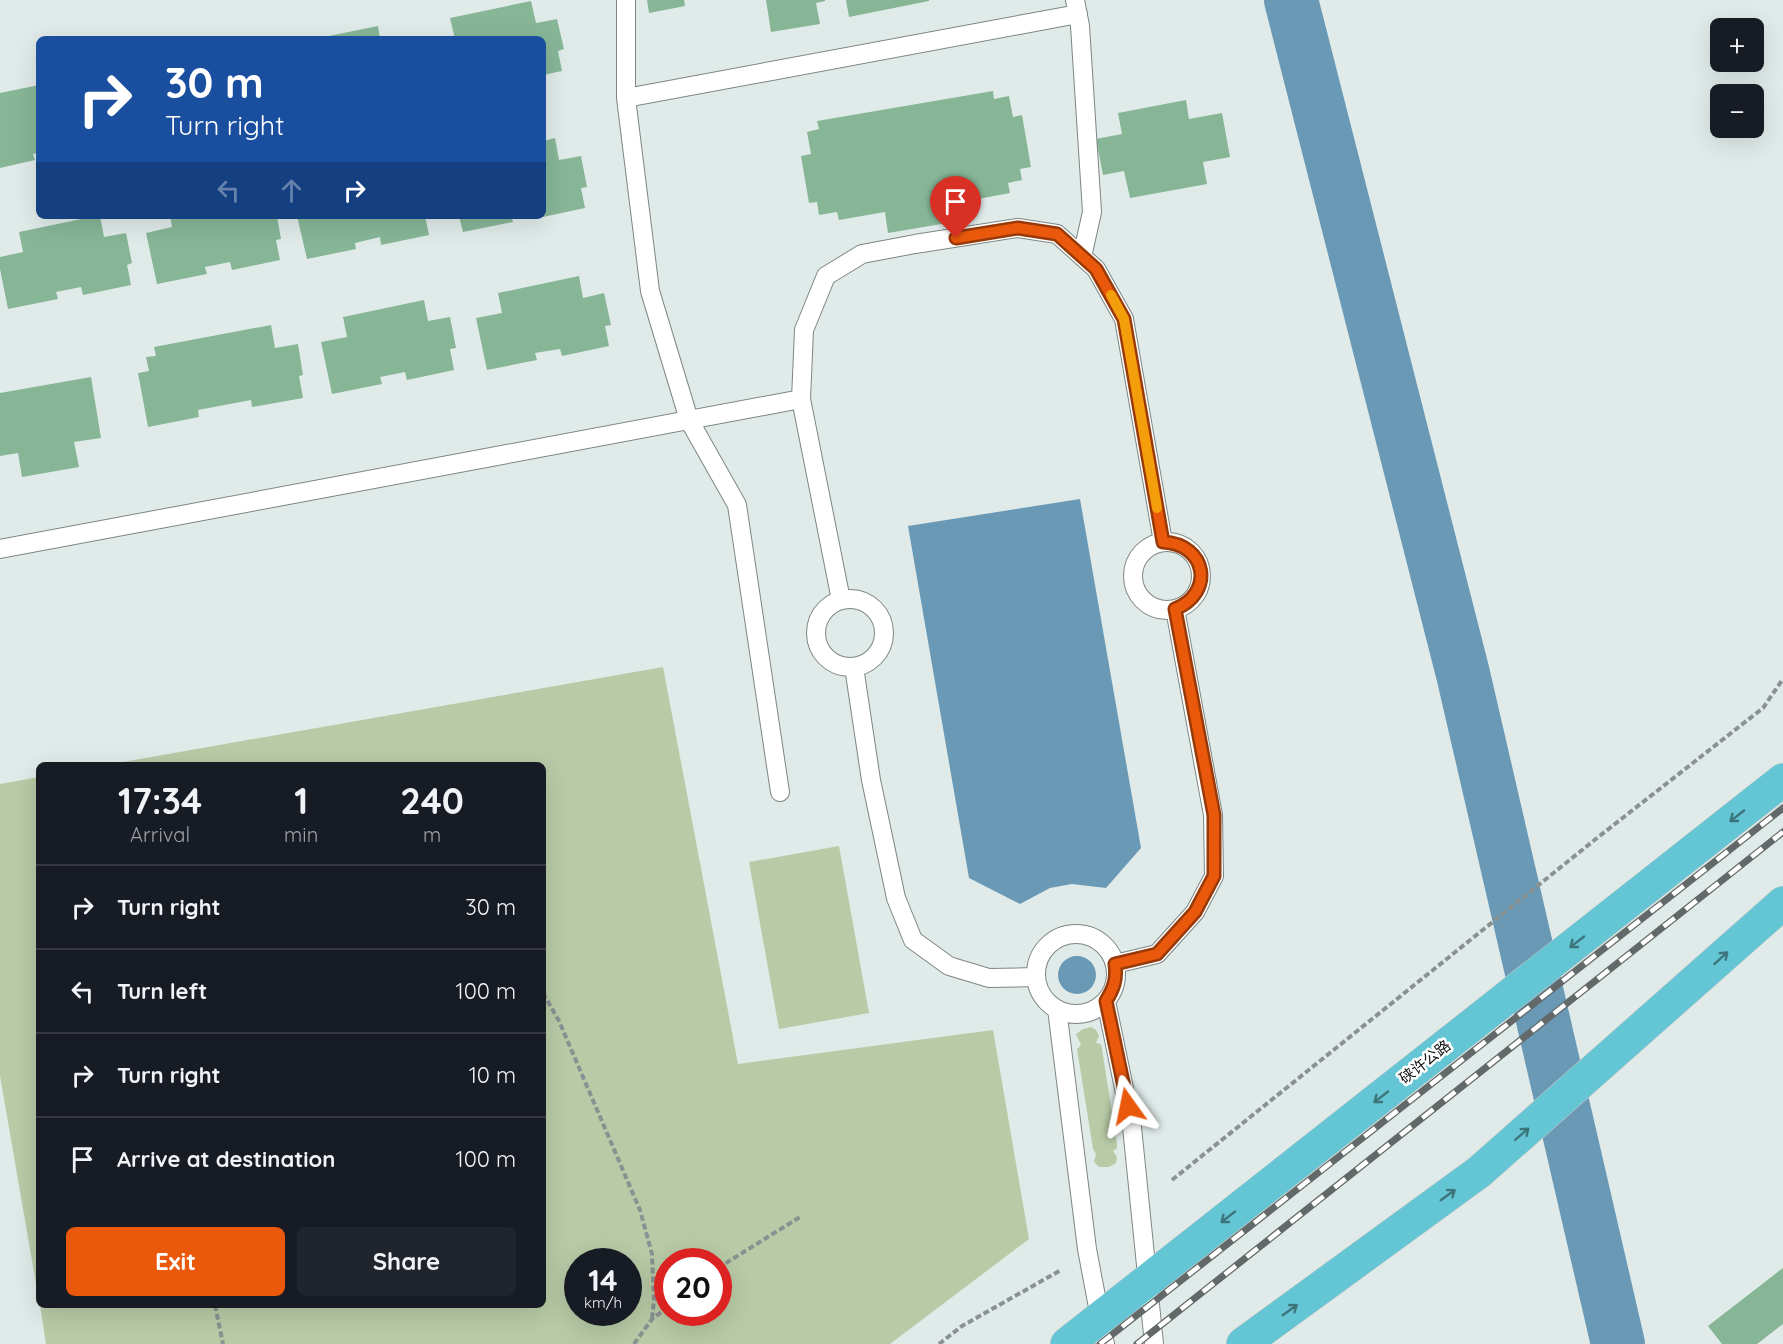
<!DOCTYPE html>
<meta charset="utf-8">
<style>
body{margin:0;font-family:Quicksand,"Noto Sans SC",sans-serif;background:#20242c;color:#f1f3f6;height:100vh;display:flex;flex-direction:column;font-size:22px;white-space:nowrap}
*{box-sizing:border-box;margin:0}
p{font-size:20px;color:#9ea1a6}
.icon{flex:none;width:33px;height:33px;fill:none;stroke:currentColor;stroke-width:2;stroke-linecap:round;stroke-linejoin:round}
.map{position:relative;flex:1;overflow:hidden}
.drawer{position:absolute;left:36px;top:762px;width:510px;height:546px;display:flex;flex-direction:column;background:#171b24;border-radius:9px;box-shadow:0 6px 24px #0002}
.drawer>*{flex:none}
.hud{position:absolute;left:36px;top:36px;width:510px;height:183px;border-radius:9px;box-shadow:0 6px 24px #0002;background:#1a4fa0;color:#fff;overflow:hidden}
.controls{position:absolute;left:1710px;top:18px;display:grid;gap:12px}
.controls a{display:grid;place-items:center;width:54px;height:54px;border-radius:9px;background:#171b24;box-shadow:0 6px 24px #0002;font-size:30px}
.speed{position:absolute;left:564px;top:1248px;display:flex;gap:12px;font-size:30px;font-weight:700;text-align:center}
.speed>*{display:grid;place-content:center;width:78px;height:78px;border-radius:50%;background:#171b24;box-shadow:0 6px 24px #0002;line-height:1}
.speed small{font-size:15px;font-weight:400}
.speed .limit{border:9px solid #d22;background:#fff;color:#111}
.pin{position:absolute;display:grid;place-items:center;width:51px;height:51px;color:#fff;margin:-62px -26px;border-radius:50% 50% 50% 0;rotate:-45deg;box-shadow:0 0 6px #0007}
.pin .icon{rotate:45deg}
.me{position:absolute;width:66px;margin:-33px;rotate:348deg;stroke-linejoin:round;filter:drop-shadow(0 0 4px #0008)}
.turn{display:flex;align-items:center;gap:21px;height:126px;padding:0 30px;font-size:27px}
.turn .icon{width:78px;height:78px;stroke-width:2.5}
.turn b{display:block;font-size:42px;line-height:51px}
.lanes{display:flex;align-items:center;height:57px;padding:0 30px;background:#0003;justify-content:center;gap:30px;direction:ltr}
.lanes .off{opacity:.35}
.eta{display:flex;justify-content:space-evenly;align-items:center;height:102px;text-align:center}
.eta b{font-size:36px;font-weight:700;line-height:42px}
.cta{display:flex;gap:12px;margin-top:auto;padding:12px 30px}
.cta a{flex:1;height:69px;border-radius:9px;background:#ea580c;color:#fff;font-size:24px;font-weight:700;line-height:69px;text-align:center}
.cta a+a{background:#20242c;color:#f1f3f6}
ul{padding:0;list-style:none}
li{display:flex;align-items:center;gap:18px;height:84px;padding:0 30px;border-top:2px solid #363941}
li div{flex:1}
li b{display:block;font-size:22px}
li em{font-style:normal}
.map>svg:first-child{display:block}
.green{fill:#b8caa6;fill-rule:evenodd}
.water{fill:#6a99b6}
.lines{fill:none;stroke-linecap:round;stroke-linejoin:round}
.river{stroke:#6a99b6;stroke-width:54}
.building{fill:#87b697}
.service-casing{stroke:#7d8684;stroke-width:20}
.trunk-casing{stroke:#c5c6c6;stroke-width:34}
.path{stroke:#8a9291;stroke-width:4;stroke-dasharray:6 3;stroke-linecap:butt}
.service{stroke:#fff;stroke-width:18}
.trunk{stroke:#64c6d4;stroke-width:33}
.rail-casing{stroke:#626968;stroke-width:7}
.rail{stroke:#fff;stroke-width:4.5;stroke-dasharray:14;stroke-linecap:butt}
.oneway{stroke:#3d757c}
.route-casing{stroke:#983908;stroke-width:15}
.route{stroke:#ea580c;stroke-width:10}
.slow{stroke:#f59e0b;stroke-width:10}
.labels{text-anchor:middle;stroke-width:5;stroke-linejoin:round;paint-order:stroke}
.street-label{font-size:15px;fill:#0d1110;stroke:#fff}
</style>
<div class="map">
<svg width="1783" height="1344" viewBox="0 0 1783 1344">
<rect width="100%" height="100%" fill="#e0ebe9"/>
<path class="green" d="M663,667L738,1064L993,1030L1029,1239L890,1344H46L40,1305H543V765H106ZM578,1262H628V1312H578ZM668,1262H718V1312H668Z
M39,777V1301L0,1076V784Z
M839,846L869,1013L779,1029L749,862Z
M1091,1027L1096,1030L1099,1036L1096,1043L1101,1044L1102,1049L1117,1144V1148L1113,1151L1117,1157L1116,1163L1109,1167H1099L1094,1162L1096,1154L1093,1149L1077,1049L1081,1045L1076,1034L1083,1029Z"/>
<path class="water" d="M1080,499L1141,848L1106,888L1072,884L1050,888L1020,904L969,878L908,526Z
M1058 975a19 19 0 1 1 38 0a19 19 0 1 1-38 0Z"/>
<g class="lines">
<path class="river" d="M1291,0L1463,674L1618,1344"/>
</g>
<path class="building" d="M647,0H684L685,6L649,13Z
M766,0H825V1L816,3L820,24L771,32Z
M846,0H929V1L849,17Z
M531,1L536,23L557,19L564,49L558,51L562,71L543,75V39H455L450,18Z
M378,26L380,39H319V38Z
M39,85V153L33,154L35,160L0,168V93Z
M993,91L994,99L1009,96L1013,117L1022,115L1031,167L1020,169L1022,180L1008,183L1010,193L962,202L965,220L888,233L885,212L839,220L837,212L819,215L817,202L809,203L801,156L811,154L807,132L819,129L817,121Z
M1186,100L1189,119L1222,113L1230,157L1203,162L1207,184L1130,198L1124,171L1103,175L1096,139L1122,134L1118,113Z
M555,138L559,160L581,156L587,187L581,188L585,208L543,217V141Z
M96,216H100L104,237L126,233L132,263L127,265L131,285L83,295L81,287L56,292L58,299L8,309L0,269V257L23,252L19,232Z
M170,216H277L281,239L276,240L280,260L232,270L230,262L205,267L207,274L157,284L146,233L172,227Z
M297,216H425L429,235L381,245L380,237L355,243L356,249L307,259Z
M459,216H511L513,222L463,232Z
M579,276L583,298L604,293L611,325L605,326L609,346L562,356L560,349L535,353L537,360L487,370L476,318L502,313L498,293Z
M424,300L428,321L450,317L456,348L450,349L454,370L407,380L405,372L380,377L382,384L332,394L321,342L347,337L343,317Z
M271,325L275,348L298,344L303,375L299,376L303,398L252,407L251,400L198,410L199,417L148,427L138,373L149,371L146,357L156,356L154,347Z
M91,377L101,438L74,442L79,467L22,477L18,453L0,456V393Z
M1783,1268V1324L1757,1344H1722L1708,1326Z"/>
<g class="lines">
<g class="service-casing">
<path id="service" d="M626,0V98L650,291L689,420L737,505L780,792
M1075,0L1080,26L1092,212L1082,257
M626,98L1078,14
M1133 576a34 34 0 1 1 68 0a34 34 0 1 1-68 0Z
M0,549L801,399
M816 633a34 34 0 1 1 68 0a34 34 0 1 1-68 0Z
M841,600L801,399L804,330L826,276L862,254L915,244L1018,228L1057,234L1096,269L1124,319L1163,542
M854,667L871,780L896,898L913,940L949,966L989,978L1036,977
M1036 974a40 40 0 1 1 80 0a40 40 0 1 1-80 0Z
M1115,964L1157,954L1195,912L1214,876L1213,815L1175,609
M1106,1001L1132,1127L1154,1344
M1057,1009L1087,1249L1105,1344"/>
</g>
<g class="trunk-casing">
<path id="trunk" d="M1067,1344L1783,780
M1243,1344L1479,1172L1783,903"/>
</g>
<path class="path" d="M543,993L559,1021L640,1210L652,1254L654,1300L652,1319
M1172,1180L1597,838L1763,708L1783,679
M718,1268L800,1217
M215,1305L223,1344
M634,1344L652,1319L668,1307
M939,1344L962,1326L1061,1270"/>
<use href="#service" class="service"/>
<use href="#trunk" class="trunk"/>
<g class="rail-casing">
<path id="rail" d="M1100,1344L1783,808
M1137,1344L1783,832"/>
</g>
<use href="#rail" class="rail"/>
</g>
<defs><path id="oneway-shaft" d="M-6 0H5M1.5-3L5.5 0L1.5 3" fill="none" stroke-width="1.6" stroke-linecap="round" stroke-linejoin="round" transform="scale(1.5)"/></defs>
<g class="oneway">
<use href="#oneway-shaft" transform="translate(1737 816) rotate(142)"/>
<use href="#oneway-shaft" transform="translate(1577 942) rotate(142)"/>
<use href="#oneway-shaft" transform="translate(1721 958) rotate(-42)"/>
<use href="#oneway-shaft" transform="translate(1381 1097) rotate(142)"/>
<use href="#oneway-shaft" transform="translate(1522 1134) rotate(-41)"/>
<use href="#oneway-shaft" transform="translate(1448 1195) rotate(-36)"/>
<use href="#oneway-shaft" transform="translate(1228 1217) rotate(142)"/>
<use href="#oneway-shaft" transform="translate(1290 1310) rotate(-36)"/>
</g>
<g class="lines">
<g class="route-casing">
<path id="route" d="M956,238L1018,228L1057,234L1096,269L1124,319L1163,542C1207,544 1215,593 1175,609L1214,815V876L1195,912L1157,954L1115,964C1117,979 1114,988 1106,1001L1128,1106"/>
</g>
<use href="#route" class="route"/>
<path class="slow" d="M1111,295L1124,319L1157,508"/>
</g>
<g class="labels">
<g class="street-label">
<text transform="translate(1425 1062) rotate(-38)" y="5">硖许公路</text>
</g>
</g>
</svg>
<div class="controls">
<a>+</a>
<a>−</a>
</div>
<div class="speed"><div>14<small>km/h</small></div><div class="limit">20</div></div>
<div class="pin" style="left:956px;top:238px;background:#d93025"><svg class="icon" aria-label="arrive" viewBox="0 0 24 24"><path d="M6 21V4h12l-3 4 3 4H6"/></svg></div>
<svg class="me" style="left:1128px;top:1106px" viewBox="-20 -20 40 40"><path d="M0-17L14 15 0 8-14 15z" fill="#ea580c" stroke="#fff" stroke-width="4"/></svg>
<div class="hud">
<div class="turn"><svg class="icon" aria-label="right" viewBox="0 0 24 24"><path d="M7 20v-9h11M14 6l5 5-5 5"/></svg><div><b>30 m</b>Turn right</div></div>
<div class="lanes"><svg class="icon off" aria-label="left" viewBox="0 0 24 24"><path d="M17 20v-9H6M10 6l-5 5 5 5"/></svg><svg class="icon off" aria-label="ahead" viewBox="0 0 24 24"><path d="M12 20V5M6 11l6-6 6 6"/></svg><svg class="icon" aria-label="right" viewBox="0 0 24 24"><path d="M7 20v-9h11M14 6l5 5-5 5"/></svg></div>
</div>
<section class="drawer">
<div class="eta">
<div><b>17:34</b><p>Arrival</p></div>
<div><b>1</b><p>min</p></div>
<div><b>240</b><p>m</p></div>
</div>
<ul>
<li><svg class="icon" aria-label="right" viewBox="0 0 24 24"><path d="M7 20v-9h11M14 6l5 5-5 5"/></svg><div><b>Turn right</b></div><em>30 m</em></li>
<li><svg class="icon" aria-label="left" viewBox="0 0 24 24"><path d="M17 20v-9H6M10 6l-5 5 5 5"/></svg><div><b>Turn left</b></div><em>100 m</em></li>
<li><svg class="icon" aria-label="right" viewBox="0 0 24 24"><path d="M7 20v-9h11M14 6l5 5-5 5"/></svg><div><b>Turn right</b></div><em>10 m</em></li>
<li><svg class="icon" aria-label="arrive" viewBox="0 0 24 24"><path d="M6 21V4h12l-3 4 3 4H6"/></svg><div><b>Arrive at destination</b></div><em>100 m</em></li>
</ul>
<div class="cta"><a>Exit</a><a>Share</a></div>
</section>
</div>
